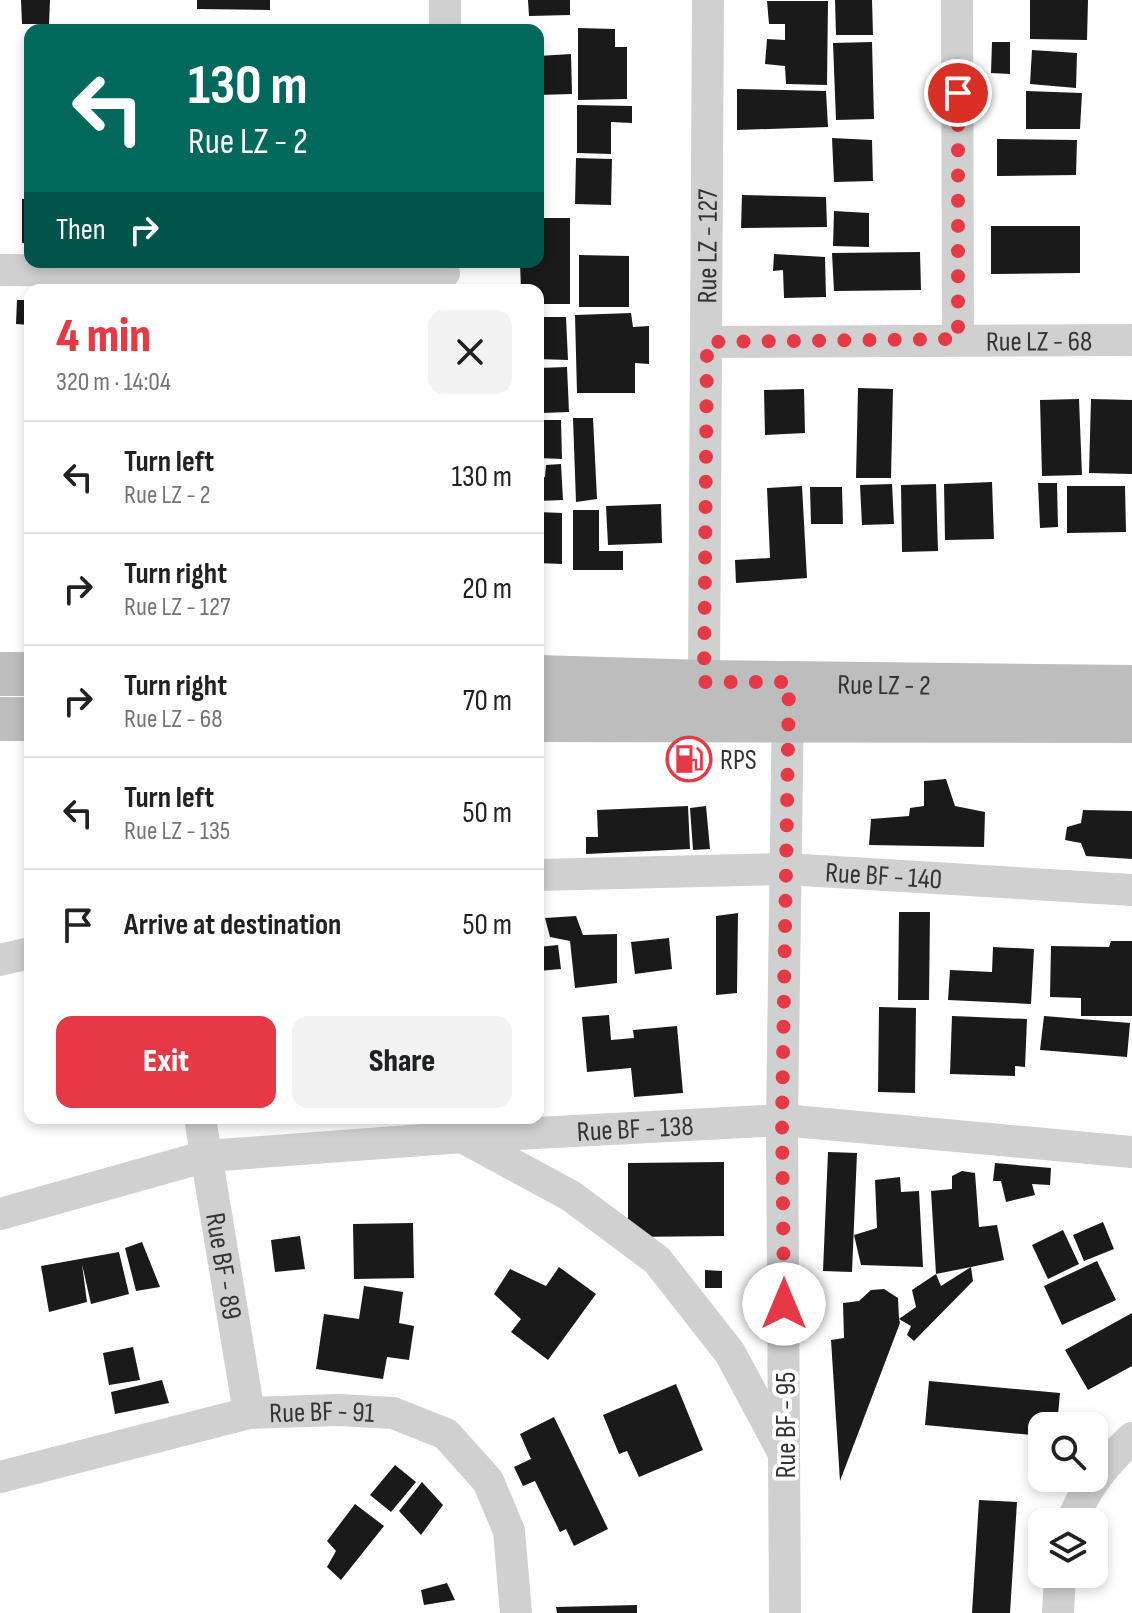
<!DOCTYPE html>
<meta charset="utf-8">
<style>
body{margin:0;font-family:"Sofia Sans Condensed",sans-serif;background:#f2f2f2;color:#202124;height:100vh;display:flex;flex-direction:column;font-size:30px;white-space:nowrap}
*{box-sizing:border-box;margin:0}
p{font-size:26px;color:#757577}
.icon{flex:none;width:44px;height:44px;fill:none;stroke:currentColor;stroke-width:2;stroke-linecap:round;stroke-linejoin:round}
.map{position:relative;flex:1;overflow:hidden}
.panel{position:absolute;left:24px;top:284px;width:520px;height:840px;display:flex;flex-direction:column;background:#fff;border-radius:16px;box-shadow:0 4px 12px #0003}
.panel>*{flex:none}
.hud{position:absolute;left:24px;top:24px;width:520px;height:244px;border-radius:16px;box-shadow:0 4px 12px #0003;background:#00695c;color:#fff;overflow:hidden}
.fabs{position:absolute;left:1028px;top:1412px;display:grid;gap:16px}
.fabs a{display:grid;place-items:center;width:80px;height:80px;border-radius:16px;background:#fff;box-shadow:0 4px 12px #0003;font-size:40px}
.pin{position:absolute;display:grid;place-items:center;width:68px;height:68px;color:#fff;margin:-34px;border:4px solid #fff;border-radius:50%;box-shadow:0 2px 8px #0007}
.me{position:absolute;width:88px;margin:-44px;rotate:0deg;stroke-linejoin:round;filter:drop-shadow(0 0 6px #0008)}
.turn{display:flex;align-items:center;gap:28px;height:168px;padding:0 32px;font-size:36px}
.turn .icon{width:104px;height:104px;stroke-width:2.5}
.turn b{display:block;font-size:56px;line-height:68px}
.then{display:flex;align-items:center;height:76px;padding:0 32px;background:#0003;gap:16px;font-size:30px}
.round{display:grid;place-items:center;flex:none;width:84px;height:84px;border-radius:16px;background:#f2f2f2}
.summary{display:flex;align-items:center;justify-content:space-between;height:136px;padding:0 32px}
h1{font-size:48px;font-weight:800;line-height:60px;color:#e63946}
.action{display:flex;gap:16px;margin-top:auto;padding:16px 32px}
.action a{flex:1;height:92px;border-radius:16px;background:#e63946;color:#fff;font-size:32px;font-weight:800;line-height:92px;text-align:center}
.action a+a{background:#f2f2f2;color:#202124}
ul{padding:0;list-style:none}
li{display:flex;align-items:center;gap:24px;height:112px;padding:0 32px;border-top:2px solid #e0e0e0}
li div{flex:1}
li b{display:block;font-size:30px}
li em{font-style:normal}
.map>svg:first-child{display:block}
.building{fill:#1a1a1a}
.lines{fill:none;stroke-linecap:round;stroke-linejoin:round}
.street{stroke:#d0d0d0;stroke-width:32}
.secondary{stroke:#bdbdbd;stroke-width:44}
.route{stroke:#e63946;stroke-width:14;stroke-dasharray:0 25.2}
.labels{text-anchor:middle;stroke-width:8;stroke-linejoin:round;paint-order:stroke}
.street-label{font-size:28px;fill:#333;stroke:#fff}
.poi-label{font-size:28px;fill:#333;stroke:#fff;text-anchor:start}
</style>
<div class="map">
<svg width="1132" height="1613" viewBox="0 0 1132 1613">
<rect width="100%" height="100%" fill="#fff"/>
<path class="building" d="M21,0H50L49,24H22Z
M197,0H270V10L197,9Z
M528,0H570V15L529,16Z
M835,0H872L873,35H836Z
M1030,0H1088L1087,40L1030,39Z
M767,1H828L827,85L786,84L785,66L765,64L767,39L785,40V24H769Z
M578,28L615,29V47H627V99L578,100Z
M872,42L874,119L836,120L833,43Z
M992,42H1010V74L991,73Z
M1032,50L1077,53L1076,88L1030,84Z
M571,54L572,94L538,95V56Z
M737,89L826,91L828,127L737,130Z
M1026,91L1082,93L1080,129H1026Z
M577,105L632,106V123L611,122V154L577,153Z
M832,138L872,140L873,181L834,182Z
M997,139L1077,140L1076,175L997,176Z
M576,158L612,159L611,205L575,204Z
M742,195L826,197L827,227L741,228Z
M22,199H30V244L22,243Z
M834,211L869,213V247L833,246Z
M538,218H570V304H538V290H521L520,262H538Z
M991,226H1080V273L991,274Z
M920,252L921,290L834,291L832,253Z
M774,254L825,257L826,297L784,298L783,270L773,271Z
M579,255L629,256V307H579Z
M17,300H30V325L16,324Z
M631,313L633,327L649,326V364L635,363V393H577L575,315Z
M542,317H566L568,360L538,359V335H541Z
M567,367L569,412L542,413L541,388H538V368Z
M858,388L893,389L891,478H856Z
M804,389L805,433L765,435L764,390Z
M1079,399L1082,475L1042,476L1040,400Z
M1091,399L1132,400V474L1089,473Z
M573,418H593L597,499L576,502Z
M538,420H561L562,459L538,458Z
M24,438H30V481H26Z
M561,464L563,500L538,501V478L545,477L546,465Z
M992,482L994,539L945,540L944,484Z
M1038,483H1057L1058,527L1040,528Z
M892,484L894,524L862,525L860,485Z
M936,484L938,551L902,552L901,485Z
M802,486L807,578L736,583L735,560L770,558L767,488Z
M1067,486H1125L1126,532L1067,533Z
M810,487H842L843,524H811Z
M661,504L662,543L608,545L606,506Z
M573,510H599V551H623V570H573Z
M538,512L562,513V564L538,563Z
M946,779L955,806L985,812L984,847L869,845L871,819L909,816L910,808L924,806V781Z
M688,806L690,849L586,854V837H598L597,810Z
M706,806L710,849L693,850L690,808Z
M1083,810L1132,811V859L1086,856L1081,843L1065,840L1067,827L1081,823Z
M899,912H930L929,1000H898Z
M738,913L737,993L716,995V916Z
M576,916L583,935L617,934V983L575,988L570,941L550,937L545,918Z
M669,938L672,969L635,974L631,942Z
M1111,941H1132V1016H1081V998L1050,997L1051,946L1109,947Z
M558,945L561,969L538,971V947Z
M993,947L1034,949L1031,1004L948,1000L950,970L992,972Z
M879,1007L916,1008L915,1093L878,1092Z
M609,1015L611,1040L634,1038L633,1030L677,1026L683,1093L634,1097L631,1068L587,1072L582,1017Z
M952,1016L1027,1019L1025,1067L1015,1066V1076L950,1074Z
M1044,1016L1130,1023L1127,1057L1040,1050Z
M828,1152L857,1153L852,1272L823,1271Z
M724,1162V1236L628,1237V1163Z
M995,1163L1051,1168L1050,1185L1032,1184L1035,1195L1006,1202L1001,1181H993Z
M962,1171L975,1173L979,1227L997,1225L1004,1260L971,1267L973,1281L914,1341L907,1335L911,1326L899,1319L900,1323L840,1481L831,1340L844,1338L843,1303L859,1301L871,1290L884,1289L898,1298L899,1319L916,1307L912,1290L936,1274L941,1286L971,1267L936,1274L931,1191L952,1189V1176Z
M900,1177L901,1192L919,1191L923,1267L861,1265L854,1235L877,1228L875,1180Z
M1103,1222L1114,1249L1084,1261L1073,1235Z
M413,1223L414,1278L354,1279L353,1224Z
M1063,1230L1079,1264L1048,1279L1032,1245Z
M300,1236L305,1269L275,1272L271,1240Z
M142,1242L160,1287L136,1291L125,1248Z
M119,1252L129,1294L91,1304L82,1264L87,1302L49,1312L41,1266Z
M1097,1261L1116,1300L1062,1325L1044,1286Z
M559,1267L596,1294L548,1360L511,1332L521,1319L494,1294L510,1269L546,1286Z
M705,1270L722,1271V1288H705Z
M364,1286L403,1292L399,1323L414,1326L409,1360L387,1357L383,1379L316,1369L324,1314L359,1319Z
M1132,1313V1366L1088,1390L1065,1350Z
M133,1347L140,1380L109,1385L103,1353Z
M162,1380L169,1403L115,1414L111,1392Z
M929,1381L1060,1393L1057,1426H1042V1436L925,1425Z
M676,1384L703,1450L639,1477L627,1451L619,1454L603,1415Z
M554,1417L608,1529L574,1546L566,1529L560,1532L535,1481L523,1486L514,1467L531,1459L520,1434Z
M395,1465L416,1482L391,1512L370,1495Z
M422,1482L443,1505L421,1535L399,1511Z
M979,1500L1017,1502L1010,1613H972Z
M355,1504L384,1526L341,1580L327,1567L336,1551L327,1541Z
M447,1583L455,1600L424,1605L421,1590Z
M637,1605V1613H557L556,1607Z"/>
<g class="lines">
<g class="street">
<path d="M957,0L958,339"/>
<path d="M445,30V0"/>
<path d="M0,270L444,273"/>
<path id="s1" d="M707,342L1132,340"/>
<path id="s2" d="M704,682L708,0"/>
<path id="s3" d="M538,875L786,869L1132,890"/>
<path d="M0,960L30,953"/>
<path id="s4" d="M200,1118L249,1413"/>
<path d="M464,1138L571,1196L657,1260L730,1353L782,1450"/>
<path id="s5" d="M0,1214L207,1156L463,1137L782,1120L1132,1152"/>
<path id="s6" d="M0,1477L249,1413L339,1410L393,1413L446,1434L488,1481L509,1531L516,1613"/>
<path d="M1072,1522C1085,1487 1105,1464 1132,1438"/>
<path d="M785,1613L782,1120L788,700"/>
<path d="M1058,1613L1060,1574"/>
</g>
<g class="secondary">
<path d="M0,674H30"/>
<path id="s7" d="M538,677L704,682L1132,687"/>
<path d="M0,719H30"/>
<path d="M538,720L1132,721"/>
</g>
</g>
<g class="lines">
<path class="route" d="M784,1304L782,1120L789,682H704L707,342L958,339V93"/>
</g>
<defs>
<g id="fuel-ring" transform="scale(2.3)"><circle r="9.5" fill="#fff" stroke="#e63946" stroke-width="1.5"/><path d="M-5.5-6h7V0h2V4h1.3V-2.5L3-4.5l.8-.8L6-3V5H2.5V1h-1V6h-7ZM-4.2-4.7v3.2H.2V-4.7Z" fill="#e63946"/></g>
</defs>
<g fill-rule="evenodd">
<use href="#fuel-ring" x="689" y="759"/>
</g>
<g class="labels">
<g class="street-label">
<text dy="10" stroke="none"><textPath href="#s2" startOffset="436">Rue LZ - 127</textPath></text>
<text dy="10" stroke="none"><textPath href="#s1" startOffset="332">Rue LZ - 68</textPath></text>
<text dy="10" stroke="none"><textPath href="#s7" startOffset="346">Rue LZ - 2</textPath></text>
<text dy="10" stroke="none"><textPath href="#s3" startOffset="346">Rue BF - 140</textPath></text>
<text dy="10" stroke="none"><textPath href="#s5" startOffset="644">Rue BF - 138</textPath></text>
<text dy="10" stroke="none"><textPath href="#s4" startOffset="150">Rue BF - 89</textPath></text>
<text dy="10" stroke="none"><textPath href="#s6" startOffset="330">Rue BF - 91</textPath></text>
<text transform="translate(785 1425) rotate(-90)" y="10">Rue BF - 95</text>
</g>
<g class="poi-label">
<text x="720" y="769">RPS</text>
</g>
</g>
</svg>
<div class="fabs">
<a><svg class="icon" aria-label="search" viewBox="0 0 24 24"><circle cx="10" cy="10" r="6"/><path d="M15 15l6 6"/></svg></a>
<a><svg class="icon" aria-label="layers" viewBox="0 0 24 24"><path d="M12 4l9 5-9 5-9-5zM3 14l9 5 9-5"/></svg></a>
</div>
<div class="pin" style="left:958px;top:93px;background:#d93025"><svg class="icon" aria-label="arrive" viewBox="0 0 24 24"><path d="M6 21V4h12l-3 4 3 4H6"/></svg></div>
<svg class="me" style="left:784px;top:1304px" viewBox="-20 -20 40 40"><circle r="19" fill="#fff"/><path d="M0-13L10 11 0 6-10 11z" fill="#e63946"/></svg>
<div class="hud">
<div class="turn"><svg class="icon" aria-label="left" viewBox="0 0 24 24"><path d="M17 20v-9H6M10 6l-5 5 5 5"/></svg><div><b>130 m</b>Rue LZ - 2</div></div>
<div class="then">Then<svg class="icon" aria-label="right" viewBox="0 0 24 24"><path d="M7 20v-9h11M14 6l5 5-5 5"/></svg></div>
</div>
<section class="panel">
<div class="summary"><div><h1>4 min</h1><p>320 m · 14:04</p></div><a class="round"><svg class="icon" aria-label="close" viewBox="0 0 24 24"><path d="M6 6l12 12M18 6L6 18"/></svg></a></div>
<ul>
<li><svg class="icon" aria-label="left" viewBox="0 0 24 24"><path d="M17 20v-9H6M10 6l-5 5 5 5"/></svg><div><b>Turn left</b><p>Rue LZ - 2</p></div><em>130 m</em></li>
<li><svg class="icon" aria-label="right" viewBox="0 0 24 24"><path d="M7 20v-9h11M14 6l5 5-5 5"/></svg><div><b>Turn right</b><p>Rue LZ - 127</p></div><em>20 m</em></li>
<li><svg class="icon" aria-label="right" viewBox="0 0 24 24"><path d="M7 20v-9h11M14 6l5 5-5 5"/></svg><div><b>Turn right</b><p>Rue LZ - 68</p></div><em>70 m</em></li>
<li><svg class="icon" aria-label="left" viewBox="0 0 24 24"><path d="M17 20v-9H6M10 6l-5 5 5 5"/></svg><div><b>Turn left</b><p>Rue LZ - 135</p></div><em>50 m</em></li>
<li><svg class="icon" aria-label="arrive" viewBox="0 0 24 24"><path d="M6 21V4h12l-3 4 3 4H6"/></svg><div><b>Arrive at destination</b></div><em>50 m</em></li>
</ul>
<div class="action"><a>Exit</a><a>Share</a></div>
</section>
</div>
